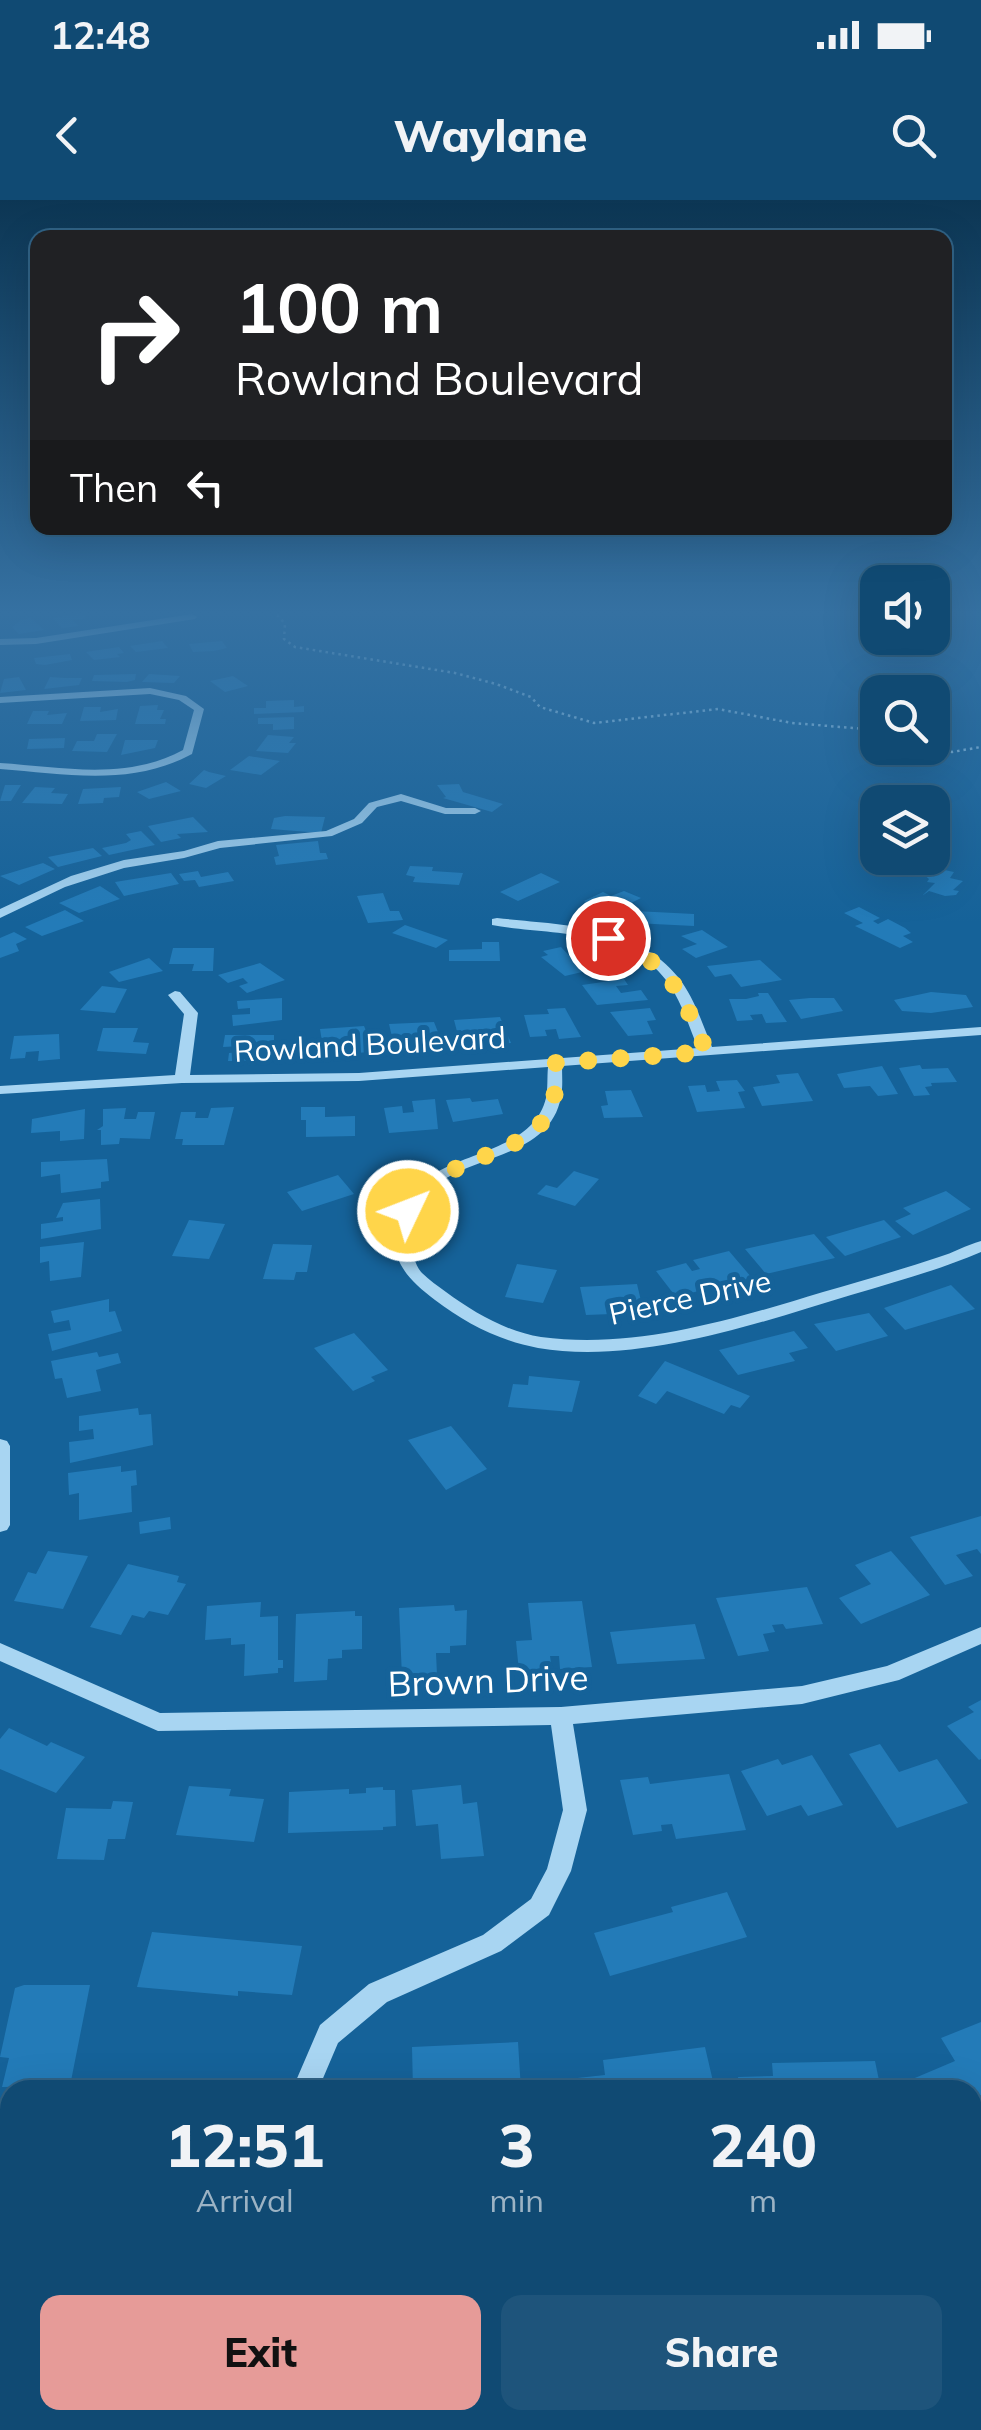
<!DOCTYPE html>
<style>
body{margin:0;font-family:Mulish,sans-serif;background:#1e547b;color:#f1f3f6;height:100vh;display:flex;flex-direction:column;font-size:38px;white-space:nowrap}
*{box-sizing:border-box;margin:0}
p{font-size:32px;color:#9cb3c4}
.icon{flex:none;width:55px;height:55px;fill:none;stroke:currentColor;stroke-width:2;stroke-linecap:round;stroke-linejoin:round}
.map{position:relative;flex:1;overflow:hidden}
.sheet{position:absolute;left:0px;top:1880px;width:982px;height:350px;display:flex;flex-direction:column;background:#104a73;border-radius:30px 30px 0 0;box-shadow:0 10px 40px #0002,0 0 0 2px #306285}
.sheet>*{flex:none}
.top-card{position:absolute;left:30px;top:30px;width:922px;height:305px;border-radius:20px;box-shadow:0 10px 40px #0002,0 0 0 2px #306285;background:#202124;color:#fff;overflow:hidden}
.fabs{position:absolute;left:860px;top:365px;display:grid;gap:20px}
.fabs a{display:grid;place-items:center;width:90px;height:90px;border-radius:20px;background:#104a73;box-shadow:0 10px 40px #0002,0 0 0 2px #306285;font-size:50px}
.pin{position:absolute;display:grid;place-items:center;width:85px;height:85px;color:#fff;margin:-42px;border:5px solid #fff;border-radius:50%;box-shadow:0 2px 10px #0007}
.me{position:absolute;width:110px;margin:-55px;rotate:47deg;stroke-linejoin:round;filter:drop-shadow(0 0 8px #0008)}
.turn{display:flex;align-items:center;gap:35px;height:210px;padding:0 40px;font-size:45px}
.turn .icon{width:130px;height:130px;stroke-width:2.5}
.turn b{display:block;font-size:70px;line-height:85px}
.then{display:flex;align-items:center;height:95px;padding:0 40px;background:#0003;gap:20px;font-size:38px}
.eta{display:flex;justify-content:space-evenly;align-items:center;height:170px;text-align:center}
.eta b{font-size:60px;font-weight:800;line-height:70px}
.button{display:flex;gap:20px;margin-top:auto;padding:20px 40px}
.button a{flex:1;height:115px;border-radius:20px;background:#e69b98;color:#111;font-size:40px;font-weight:800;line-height:115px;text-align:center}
.button a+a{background:#1e547b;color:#f1f3f6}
.status{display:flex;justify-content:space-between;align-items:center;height:70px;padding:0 50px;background:#104a73;direction:ltr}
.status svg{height:28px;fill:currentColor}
header{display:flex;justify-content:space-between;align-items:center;height:130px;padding:0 40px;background:#104a73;font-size:45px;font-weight:800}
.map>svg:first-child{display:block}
.building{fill:#237bb8}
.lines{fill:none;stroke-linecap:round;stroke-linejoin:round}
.path{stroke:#a8d5f2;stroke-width:2.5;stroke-dasharray:2.5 4;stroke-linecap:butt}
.minor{fill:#a8d5f2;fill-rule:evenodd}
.route{stroke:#ffd54a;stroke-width:18;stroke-dasharray:0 32.4}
.labels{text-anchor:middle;stroke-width:10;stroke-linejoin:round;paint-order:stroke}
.street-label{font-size:30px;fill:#fff;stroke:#156299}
.near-street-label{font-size:35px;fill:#fff;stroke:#156299}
</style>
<div class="status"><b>12:48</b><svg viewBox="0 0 49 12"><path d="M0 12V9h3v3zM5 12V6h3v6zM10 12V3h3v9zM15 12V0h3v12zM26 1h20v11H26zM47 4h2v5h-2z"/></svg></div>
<header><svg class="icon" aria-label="back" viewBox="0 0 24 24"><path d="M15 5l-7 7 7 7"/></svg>Waylane<svg class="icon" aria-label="search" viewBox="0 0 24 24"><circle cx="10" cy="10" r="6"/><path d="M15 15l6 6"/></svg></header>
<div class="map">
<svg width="981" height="2230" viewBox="0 0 981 2230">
<rect width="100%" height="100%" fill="#156299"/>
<path class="building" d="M82,413L87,418L73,420L79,426L62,428L53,418Z
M21,420L31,418L44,430L19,434L12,427Z
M162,441L168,448L136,452L130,446Z
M222,441L227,448L214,451L193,452L189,444Z
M119,447L124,453L117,454L120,457L94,460L86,452Z
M70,454L72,460L45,465L36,464L34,458Z
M136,474L135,480L127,482L92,481L94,475Z
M149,474L180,476L174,483L142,482Z
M233,476L248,486L225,492L210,481Z
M19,477L26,490L0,493L4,479Z
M50,477L65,478H82L79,485L44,489Z
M294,500V507L304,506V512L254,514V508H266V501Z
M158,505L157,510H164L160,519H166L165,524H135L140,506Z
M84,507H101L100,512L118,509L116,520L80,521Z
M33,511H49L47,515L67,513L62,524H27Z
M294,517V529L273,530V524H258V518Z
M97,534H117L107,552L72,551L77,541H94Z
M268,535L294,537L289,543H296L288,553L256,551Z
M65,538L64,548L27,549L29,539Z
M125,540H158L155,548L121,555Z
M249,556L280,561L261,575L230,570Z
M204,570L209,572L226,576L206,588L189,584Z
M166,582L181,591L149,599L137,592Z
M459,584L463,592L503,604L492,612L443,598L446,597L437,585Z
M5,585H21L11,601H0Z
M35,587L55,588L51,593L68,594L62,604L22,603Z
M121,587L119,597L104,598L103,603L78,604L83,589Z
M285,616L325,617L321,633L271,629L274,618Z
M193,617L208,632L177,634L181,638L161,642L148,626Z
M141,631L155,645L109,655L102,648L126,643L131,640L126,634Z
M318,641L320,653H326L328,659L276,665L274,657L279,656L276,645Z
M93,648L102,656L58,667L48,657Z
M914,658L933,661L930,667L954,672L950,678L963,681L953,690L959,691L956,695L945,696L929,691L922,696L935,683L927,682L929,679L923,674L908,671Z
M43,663L55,669L19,685L0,676Z
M410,666L433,667L432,671L463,673L459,685L413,682L415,677L406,675Z
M198,671L201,677L228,672L234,681L199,687L195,680L184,681L179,674Z
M171,673L179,684L124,696L115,682Z
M541,673L560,682L518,701L500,692Z
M100,686L120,699L79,713L59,703Z
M624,691L641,698L611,713L584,701L603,692L611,696Z
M383,693L390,711H399L403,720L368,723L357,696Z
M859,707L880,718L873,721L878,724L888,719L905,728L911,733L903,736L913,742L900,748L855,726L863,723L844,713Z
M65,710L84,721L42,736L25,727Z
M635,711L694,714V726L634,723Z
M405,725L448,740L436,748L392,733Z
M702,730L728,747L696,758L682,749L697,744L681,736Z
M14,732L27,739L16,744L19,751L0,758V738Z
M482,742H499L500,761H449V750L482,749Z
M561,747L577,764L588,762L595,769L565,776L541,757L548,755L543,751Z
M173,748H214L213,771H192L194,764H169Z
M149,758L163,771L119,782L109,772Z
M760,760L782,780L741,787L731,774L715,777L707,766Z
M260,763L285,780L247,793L239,786L248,783L243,778L228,783L218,775Z
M624,779L628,785L616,786L621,793L641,790L648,800L597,805L582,785Z
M102,786L127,789L115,813L80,810Z
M931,792L966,795L973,807L931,813L902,811L894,800Z
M758,793H768L787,822L766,823L762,814L750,815L753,820L737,821L729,799H746L759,796Z
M282,798V820L233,826L232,815L250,814V808L238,809L237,801Z
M810,798H834L843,811L801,819L789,800Z
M565,808L581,837L559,839L556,829L545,830L547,836L530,837L524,815L549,814L547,809Z
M650,808L656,820L647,821L653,834L628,836L610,812Z
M500,817L511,843L489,845L486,835L476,836L478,841L460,843L454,820Z
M434,822L444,847L422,849L420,839L393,841L389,824Z
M364,826L375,852L352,853L351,845L323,848L320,829Z
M103,828H138L133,842L149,843L146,854L97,851Z
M59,834L60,859L38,861L39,851L26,852L25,858L10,859L14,836Z
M225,835H274V861H228L229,853L240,852L241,846L223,847Z
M920,865L922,869L948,868L957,882L931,883L932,886L925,887L930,895L914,896L899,868Z
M882,866L898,894L878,896L870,886L844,888L837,874Z
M798,873L813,901L762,906L753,887L780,883L776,875Z
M737,880L745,891L738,892L745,908L697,912L688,886L705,885L707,892L720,891L716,881Z
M631,890L643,917L604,918L601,906L608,905L605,891Z
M470,898L472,902L498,899L503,914L453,922L446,900Z
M435,899L438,929L389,933L384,908L402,906L403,913L414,912L412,901Z
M234,907L224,945H182L183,939H175L181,912H196L195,918H208L211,908Z
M301,907H325V917L355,916V936L306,937V920H301Z
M126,908L124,919H136L138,912H155L150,939L120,938L119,944L101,945V930H97L103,926V909Z
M85,909L84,939L60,941V931L31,933L32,919Z
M107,959L109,981L101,982V988L61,993L60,974L41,977V962Z
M574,971L599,979L575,1006L537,994L546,985L557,988Z
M338,975L354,994L302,1011L287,992Z
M946,991L971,1009L913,1035L895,1021L911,1014L903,1008Z
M100,999L101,1029L41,1039V1024L63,1021V1017L56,1018L63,1003Z
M189,1020L225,1024L209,1059L172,1056Z
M884,1020L901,1037L845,1056L826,1037Z
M814,1034L835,1058L766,1074L745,1049Z
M84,1042L81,1077L50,1081L49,1061L40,1063V1047Z
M273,1044L312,1045L307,1072H296L294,1080L263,1079Z
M729,1051L752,1078L715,1088L708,1079L700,1081L706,1089L676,1097L656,1071L686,1063L692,1071L700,1069L693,1060Z
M517,1064L557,1070L543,1103L505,1097Z
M637,1084L642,1105L610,1107L612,1114L586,1115L580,1087Z
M951,1085L975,1109L905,1130L884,1108Z
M109,1099V1112L115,1111L122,1131L52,1151L48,1134L71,1130L69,1120L54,1123L51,1111Z
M869,1113L888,1136L836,1151L814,1124Z
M794,1131L808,1148L789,1153L795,1161L738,1175L719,1150Z
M354,1133L388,1170L371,1177L375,1181L353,1191L314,1148Z
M97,1152L99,1157L118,1153L121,1163L96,1170L101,1191L67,1198L62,1178L55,1179L51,1161Z
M665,1161L750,1196L740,1208L731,1205L724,1214L667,1191L656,1204L638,1196Z
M529,1176L580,1181L572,1212L508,1207L513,1184L528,1185Z
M138,1208L139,1215L151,1214L153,1245L70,1263L69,1242L94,1239L93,1229L79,1231V1216Z
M451,1226L487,1269L446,1290L408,1240Z
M121,1266V1272L136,1270L137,1285L131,1286L132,1312L79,1320V1293L69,1295L68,1273Z
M981,1316V1354L977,1349L956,1355L973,1376L945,1385L910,1337Z
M170,1317L171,1329L140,1334L139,1322Z
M48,1351L88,1356L63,1409L14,1401L28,1372L36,1374Z
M891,1351L930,1395L861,1424L839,1398L871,1384L855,1365Z
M128,1364L179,1376L177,1382L186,1384L168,1415L149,1411L144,1418L132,1415L121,1435L90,1427Z
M807,1387L823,1424L786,1429L783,1424L772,1425L775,1432L763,1434L769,1451L738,1456L716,1398Z
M582,1401L592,1467L560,1469L559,1456H550L552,1470L519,1472L516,1441L532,1440L528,1403Z
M261,1402L260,1417L278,1416V1460H283V1468H278V1473L244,1476L245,1444L231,1445V1438L205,1440L207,1406Z
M454,1405L455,1411L467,1410L466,1445L450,1446V1453H436L437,1475L402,1477L399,1408Z
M355,1411V1416H362V1449L342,1450V1458L328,1459L327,1480L294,1482L296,1414Z
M695,1424L705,1459L617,1464L610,1432Z
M981,1500V1559L979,1560L947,1526L974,1512L968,1507Z
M9,1528L47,1546L51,1542L85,1557L56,1593L0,1569V1539Z
M880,1544L899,1572L937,1559L968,1603L897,1628L849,1554Z
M812,1555L843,1605L808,1616L801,1605L767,1616L741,1571L778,1559L782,1565Z
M729,1574L746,1630L676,1639L672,1624L661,1625L662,1631L633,1635L620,1580L648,1577L650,1584Z
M461,1585L463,1604L477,1602L484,1656L441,1659L438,1624L416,1626L412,1590Z
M189,1586L231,1589L229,1596L264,1599L254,1642L176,1635Z
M383,1587V1590H395L396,1626L383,1627V1630L288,1633L289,1592L349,1589V1594L366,1593V1588Z
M113,1601L133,1602L125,1639H108L104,1660L57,1659L66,1608L111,1609Z
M727,1692L747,1737L610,1776L594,1733L673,1712L671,1707Z
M152,1732L302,1746L292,1795L238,1791V1796L137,1787Z
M24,1785H90L70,1886L2,1887L9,1858L0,1857L15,1788Z
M981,1822V1895L972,1899V1890H899L896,1886L955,1861L941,1838Z
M518,1842L521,1890H413L412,1847Z
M705,1847L715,1890H570L568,1879L605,1875L603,1860Z
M875,1861L881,1890H739L738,1877L773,1876L772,1863Z
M0,1903H10V2014H0Z
M877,2220H951L940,2230H885Z"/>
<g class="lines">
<path class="path" d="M273,410L285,424L284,439L295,447L455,473L496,484L531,497L540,507L594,523L718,509L792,523L878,530
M932,546L952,552L981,547"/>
<path class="minor" d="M192,414L197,417L195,419L36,444L0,445V439L36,438Z
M150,488L186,496L204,509L192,554C131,587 66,574 0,569V563C62,567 126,581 183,550L194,510L179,500L150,494L0,503V497Z
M401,594L446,608H475L481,611L475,614H445L401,601L377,607L362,623L332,636L220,648L184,658L124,668L65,687L0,718V709L71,676L124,660L184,651L218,641L326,631L354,619L369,603Z
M497,718C558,725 636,724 678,777C694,797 702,823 712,847L981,827V835L562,866C562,876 563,887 561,897C547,971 436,949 415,1015C410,1031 410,1061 422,1073C429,1080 438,1086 446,1092C473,1112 507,1132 541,1137C635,1150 734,1119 823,1092C861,1081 900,1070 939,1057C953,1053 966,1045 981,1041V1052C939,1070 895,1082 851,1095C756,1124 637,1165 538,1148C500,1141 465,1123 435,1100C405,1077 387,1058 398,1017C418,946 530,965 546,898C548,889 547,877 548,867L359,881L182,883L0,894V886L175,875L184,814L168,795L175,791L180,792L198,813L190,875L359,873L698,848C689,827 682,803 669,784C630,727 553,736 492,725V719Z
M0,1239L7,1241L10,1246V1325L7,1330L0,1332Z
M981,1427V1444L899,1480L802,1504L573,1524L587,1610L571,1671L549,1715L501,1751L387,1802L338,1843L318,1890H292L320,1825L369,1784L483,1735L531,1699L547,1669L563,1610L551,1525L158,1531L0,1461V1443L160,1513L561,1507L802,1486L887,1466Z
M972,2007L981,2009V2037L972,2035Z
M981,2040V2140L972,2136V2043Z"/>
</g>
<linearGradient id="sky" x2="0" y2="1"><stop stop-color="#0c3654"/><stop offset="0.57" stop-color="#3571a2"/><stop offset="1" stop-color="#3571a2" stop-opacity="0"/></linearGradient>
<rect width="981" height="723" fill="url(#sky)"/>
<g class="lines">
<path class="route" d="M408,1011C414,1003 420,993 428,986C481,943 566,954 555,863L707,852C679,791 674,765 608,738"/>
</g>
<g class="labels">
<g class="street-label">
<text transform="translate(370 845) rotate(-3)" y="10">Rowland Boulevard</text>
<text transform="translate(690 1098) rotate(-12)" y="10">Pierce Drive</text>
</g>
<g class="near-street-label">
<text transform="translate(488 1481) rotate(-2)" y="12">Brown Drive</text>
</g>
</g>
</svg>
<div class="fabs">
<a><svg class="icon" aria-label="sound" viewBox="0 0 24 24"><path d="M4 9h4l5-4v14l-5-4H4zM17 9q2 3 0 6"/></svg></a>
<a><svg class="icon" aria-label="search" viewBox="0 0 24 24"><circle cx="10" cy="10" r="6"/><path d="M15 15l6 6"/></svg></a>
<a><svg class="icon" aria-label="layers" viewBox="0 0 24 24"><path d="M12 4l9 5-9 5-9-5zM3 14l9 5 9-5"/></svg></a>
</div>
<div class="pin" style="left:608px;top:738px;background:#d93025"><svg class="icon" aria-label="arrive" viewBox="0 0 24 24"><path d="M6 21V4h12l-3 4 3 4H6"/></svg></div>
<svg class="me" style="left:408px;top:1011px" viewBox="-20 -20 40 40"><circle r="17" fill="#ffd54a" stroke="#fff" stroke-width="3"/><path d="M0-11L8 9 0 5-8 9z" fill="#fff"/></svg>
<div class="top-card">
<div class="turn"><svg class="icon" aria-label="right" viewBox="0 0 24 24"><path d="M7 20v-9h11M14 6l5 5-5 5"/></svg><div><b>100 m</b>Rowland Boulevard</div></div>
<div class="then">Then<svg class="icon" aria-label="left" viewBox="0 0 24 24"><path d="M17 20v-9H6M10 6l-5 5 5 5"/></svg></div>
</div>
<section class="sheet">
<div class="eta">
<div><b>12:51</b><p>Arrival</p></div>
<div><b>3</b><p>min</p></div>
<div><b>240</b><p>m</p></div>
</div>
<div class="button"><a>Exit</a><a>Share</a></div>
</section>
</div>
